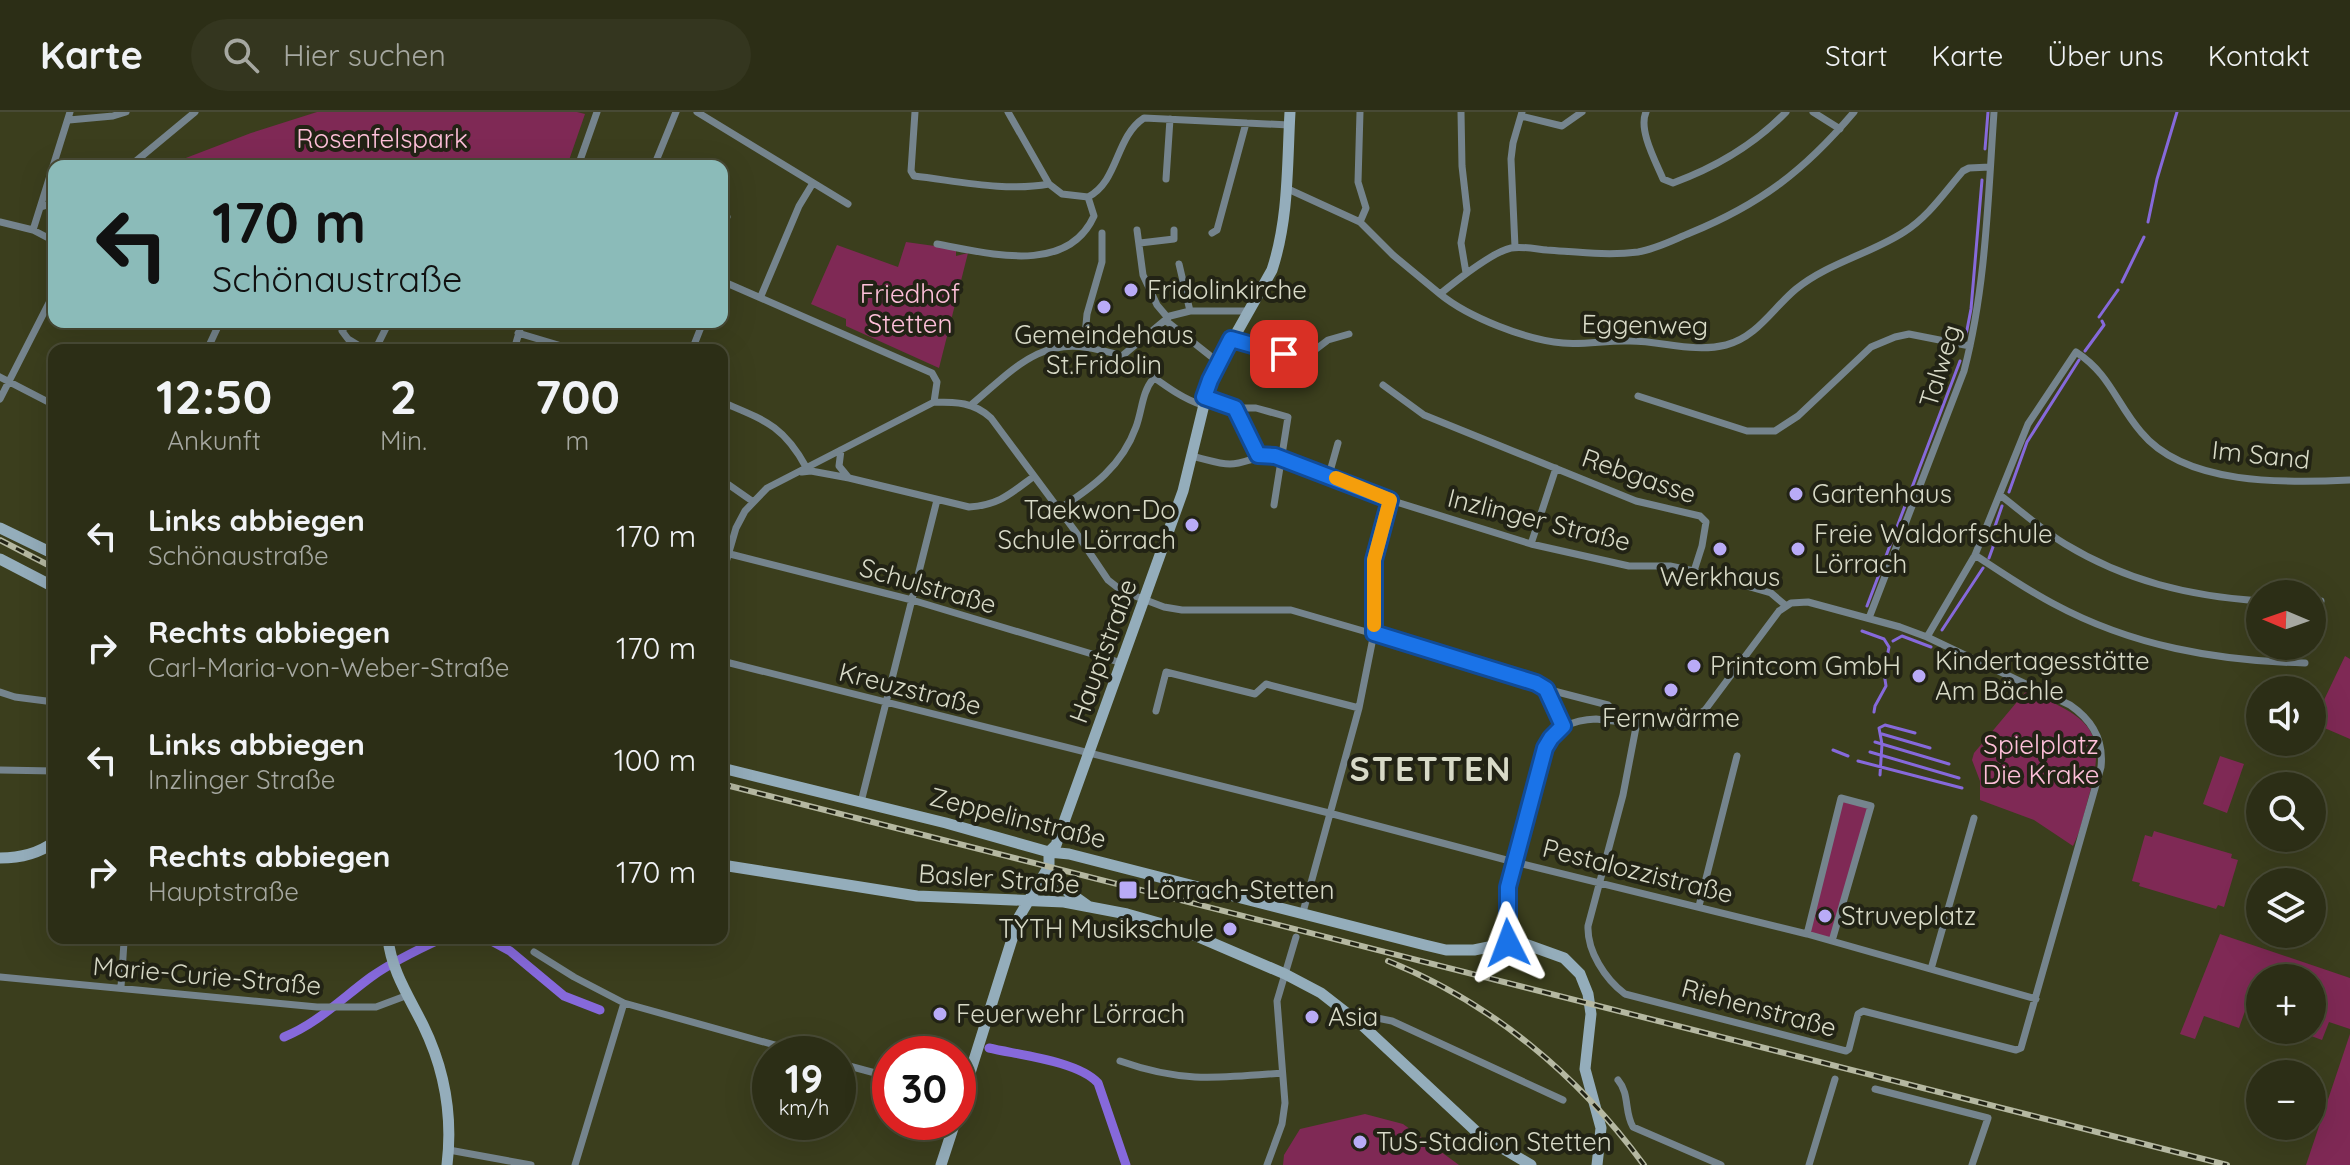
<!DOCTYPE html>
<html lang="de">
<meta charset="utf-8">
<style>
body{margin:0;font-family:Quicksand,sans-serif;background:#34361f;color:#f1f3f6;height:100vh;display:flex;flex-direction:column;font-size:30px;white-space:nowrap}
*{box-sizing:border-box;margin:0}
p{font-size:26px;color:#a6a8a1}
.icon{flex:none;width:44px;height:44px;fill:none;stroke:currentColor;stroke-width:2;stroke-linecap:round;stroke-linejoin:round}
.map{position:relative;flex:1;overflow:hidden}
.details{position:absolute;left:48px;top:232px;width:680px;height:600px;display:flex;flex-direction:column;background:#2c2e16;border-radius:16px;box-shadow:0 8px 32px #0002,0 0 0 2px #484a35}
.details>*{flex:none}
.top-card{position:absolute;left:48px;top:48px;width:680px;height:168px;border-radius:16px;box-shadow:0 8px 32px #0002,0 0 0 2px #484a35;background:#8bbbb9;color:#111;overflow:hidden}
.needle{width:52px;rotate:272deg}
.fabs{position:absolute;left:2246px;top:468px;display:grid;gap:16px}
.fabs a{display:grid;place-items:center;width:80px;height:80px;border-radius:50%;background:#2c2e16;box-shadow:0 8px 32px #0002,0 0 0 2px #484a35;font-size:40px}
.speed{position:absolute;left:752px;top:924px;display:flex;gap:16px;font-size:40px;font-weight:700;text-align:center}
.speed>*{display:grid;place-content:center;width:104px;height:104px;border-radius:50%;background:#2c2e16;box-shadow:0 8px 32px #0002,0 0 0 2px #484a35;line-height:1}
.speed small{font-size:20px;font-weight:400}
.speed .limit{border:12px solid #d22;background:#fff;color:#111}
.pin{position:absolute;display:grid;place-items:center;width:68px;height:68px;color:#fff;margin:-34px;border-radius:16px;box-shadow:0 4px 12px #0006}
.me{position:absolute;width:88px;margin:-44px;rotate:357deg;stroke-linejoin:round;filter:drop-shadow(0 0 6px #0008)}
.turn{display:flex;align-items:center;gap:28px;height:168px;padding:0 32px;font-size:36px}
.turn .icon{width:104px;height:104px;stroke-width:2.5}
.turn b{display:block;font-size:56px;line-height:68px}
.eta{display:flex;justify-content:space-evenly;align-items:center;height:136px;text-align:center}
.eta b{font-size:48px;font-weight:800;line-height:56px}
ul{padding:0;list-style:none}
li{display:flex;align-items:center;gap:24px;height:112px;padding:0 32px}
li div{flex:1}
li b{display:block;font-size:30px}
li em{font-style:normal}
header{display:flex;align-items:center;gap:48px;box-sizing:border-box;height:112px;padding:0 40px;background:#2c2e16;border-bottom:2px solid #484a35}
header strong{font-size:38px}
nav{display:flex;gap:44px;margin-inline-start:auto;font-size:28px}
.search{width:560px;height:72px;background:#34361f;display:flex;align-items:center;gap:20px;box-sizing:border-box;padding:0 28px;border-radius:44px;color:#a6a8a1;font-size:30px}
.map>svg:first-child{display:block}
.green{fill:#7f2955}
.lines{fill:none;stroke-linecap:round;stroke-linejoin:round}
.stream{stroke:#8669db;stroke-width:3}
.canal{stroke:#8669db;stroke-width:9}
.street{stroke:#75848d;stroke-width:7}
.secondary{stroke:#94adbb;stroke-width:11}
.rail-casing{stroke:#b5b8a1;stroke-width:6}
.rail{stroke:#222315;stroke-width:3;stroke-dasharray:9;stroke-linecap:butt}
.route-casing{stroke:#114b97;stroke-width:20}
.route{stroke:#1a73e8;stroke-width:14}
.slow{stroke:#f59e0b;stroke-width:14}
.poi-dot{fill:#b9abf7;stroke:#222315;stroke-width:3}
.labels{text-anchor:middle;stroke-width:8;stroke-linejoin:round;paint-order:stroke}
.park-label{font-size:26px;fill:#ffc0da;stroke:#222315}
.poi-label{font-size:26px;fill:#d8dac7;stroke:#222315;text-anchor:start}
.street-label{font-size:26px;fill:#d8dac7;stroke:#222315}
.district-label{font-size:34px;font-weight:bold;letter-spacing:2px;fill:#d8dac7;stroke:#222315}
</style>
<header>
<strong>Karte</strong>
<div class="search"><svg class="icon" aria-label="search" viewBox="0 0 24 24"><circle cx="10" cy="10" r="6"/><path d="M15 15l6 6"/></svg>Hier suchen</div>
<nav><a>Start</a><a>Karte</a><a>Über uns</a><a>Kontakt</a></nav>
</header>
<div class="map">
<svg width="2350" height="1053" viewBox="0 0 2350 1053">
<rect width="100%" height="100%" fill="#3b3e1d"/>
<path class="green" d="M317,0H577L585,2L567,54H179L178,49L251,21Z
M906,130L956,137V144L968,141L939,256L846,214V207L811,192L837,133L898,155Z
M2345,544L2350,547V627L2313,611Z
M2027,578C2082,605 2109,611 2090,680C2085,697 2081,719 2073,734L2034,708L1980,688V669L1972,648L1974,641Z
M2220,644L2244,652L2227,701L2203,692Z
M1841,686L1871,694L1832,829L1807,822Z
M2154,719L2232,742L2231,746L2238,748L2224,795L2218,793L2216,797L2139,774L2140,771L2132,769L2145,723L2152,725Z
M2220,822L2350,866V917L2329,910L2322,928L2295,918H2312V866H2260V904L2245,899L2239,916L2204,904L2195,927L2180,922Z
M2350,922V1053H2306Z
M1365,1002L1403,1012L1459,1053H1283L1284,1043L1300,1017Z"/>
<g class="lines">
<path class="stream" d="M1985,37L1988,0
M2148,110L2157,67L2177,0
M2122,170L2144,125
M2099,205L2118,178
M1966,223L1971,197L1982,68
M2085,239L2104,213L2102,209
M2009,380L2027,330L2079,248
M1989,446L1993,435L1992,423L2002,394
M1867,494L1960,249
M1942,518L1983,456
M1862,519L1884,527L1889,535L1884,561L1886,574L1875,594L1874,600
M1893,529L1902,524L1931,535
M1882,622L1930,636
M1875,630L1949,652
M1833,638L1848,644
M1870,640L1959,666
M1858,649L1962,676
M1880,663L1882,632L1879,616L1885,613L1915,621"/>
<path class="canal" d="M486,826L510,839L564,884L600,898
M284,925C318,911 341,887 371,865C392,850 419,837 443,826
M989,936C1019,943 1078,949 1098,971L1126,1053"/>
<path class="street" d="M697,0L848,92
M915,0L911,59L914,64C958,69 1005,80 1049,72
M1008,0L1049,72L1062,82L1088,85
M1360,0L1358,70L1366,96L1360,110
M1461,0L1462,54L1467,98L1461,131L1466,161
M1646,0C1638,18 1656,50 1663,67L1673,71C1714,56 1755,32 1786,0
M1813,0L1840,17
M1521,4L1562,14L1582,0
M69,8L113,4L126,0
M130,54L195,0
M578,54L597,0
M654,54L676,0
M1166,67L1170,7
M1288,77L1360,110L1393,143L1440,182C1456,169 1492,140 1511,136C1522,134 1536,137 1547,138C1577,140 1608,144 1638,140C1656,137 1673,128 1690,121C1761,92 1805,58 1854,0
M1088,85C1119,69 1115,25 1144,6L1289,13
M41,95L54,91
M0,110L33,118L54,129
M722,115L727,105
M33,118L70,0
M1137,118L1143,163L1157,193L1168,206
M1212,121L1217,118L1246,11
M1140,131L1174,127V118
M937,132C988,141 1067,164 1094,104L1088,85
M1515,135L1511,47L1513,31L1522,0
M1179,152L1190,199
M722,169L932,261L937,270L934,290L767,376L745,399L736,416L722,464
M1440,182C1468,205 1526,228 1563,231C1585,233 1607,228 1630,229C1663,229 1693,241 1726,233C1757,225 1773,196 1796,177C1828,151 1870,142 1904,120C1928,105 1944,81 1963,59L1969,56L1990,55
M761,184L799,94L813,71
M1165,208L1218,250
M348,210L342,219L348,227L366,238
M518,221L575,238
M1231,227L1303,247L1328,228L1349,222
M1084,234L1087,202L1102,150V121
M207,238L220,210
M375,238L389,210
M514,238L522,210
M692,238L703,210
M1122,244L1170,204L1190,199H1247
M0,265L54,293
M1383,273L1424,303L1636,389L1700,404L1706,410L1702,434L1694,459
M1638,284L1747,319H1775L1798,304L1871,235L1895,225L1909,222L1970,234
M1204,285L1235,296H1256L1288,305L1274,393
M0,287L54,181
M722,290C764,308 783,313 806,355
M934,290C956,290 974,290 991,306L1075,419L1108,468L1122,479L1164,495L1182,498H1291L1522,565L1546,577L1608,593L1614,599
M971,293C1012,259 1041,222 1099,238C1107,240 1116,241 1123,245C1150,260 1172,283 1202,293
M1235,296L1258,343
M841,338L839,354L848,365
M1190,344C1203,346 1217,352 1230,352C1246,352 1258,342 1275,344L1390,388L1531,432L1629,454H1670L1694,459L1771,481L1785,493
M802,360L811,359L849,366L969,395C999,393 1010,382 1033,365
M1329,363L1338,331
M722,368L752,389
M2000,383C2021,399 2042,418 2065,432C2126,469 2189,484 2260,489
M1059,397C1093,375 1122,354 1136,315C1142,299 1142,280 1153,267
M1531,432L1556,356
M722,440L912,488L1122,551
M1975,443C2001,460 2027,478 2054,492C2132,534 2217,549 2305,551
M2312,490L2321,489
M1869,506L1964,259C1986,175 1988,86 1994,0
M1927,525L1975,443L2028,312L2076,240C2110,262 2116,291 2141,320C2185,374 2286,371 2350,368
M722,549L1329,701L1514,750L1807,822L2036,887
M1546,577L1563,614
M0,580L15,585L54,590
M1156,599L1166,560L1255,582L1266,572L1359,596
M0,658L54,659
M861,690L937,388
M1699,794L1737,644
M1303,800L1359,596L1374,521V448L1390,388
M1807,822L1841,686L1871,694L1832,829
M1508,831V775L1545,636C1557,615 1572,608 1596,607C1632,610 1675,623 1705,598L1779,499L1791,491L1808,490L1900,515L1927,525L2070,593C2092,608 2104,628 2101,655L2021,936L2016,938L1863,899L1858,902L1849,937L1846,939L1625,882C1605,867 1587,839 1588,814L1623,683L1637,610
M534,840L574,865L624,891L807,942
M1931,857L1974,706
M0,865L317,895H376L408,883
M121,875L124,830
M1362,913L1377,906L1392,909L1563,988
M1120,949C1182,971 1218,966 1282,961
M838,951L890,965
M1618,968C1630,982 1624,1000 1633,1015L1721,1053
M1875,977L1988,1006L1972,1053
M449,1038L531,1053
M575,1053L624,891
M1267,1053L1282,1012L1285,991L1277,889L1296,825
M1809,1053L1835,967"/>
<path class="secondary" d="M0,416L54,442
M0,447L54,475
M722,656L946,711L1049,740L1069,742L1425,833L1446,838H1474L1508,831L1525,832L1564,846L1580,862L1588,882L1591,902L1585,957L1601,1016L1597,1053
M0,746C20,746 38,742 54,730
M722,753L917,784L1064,790L1127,802L1180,817L1285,862L1321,881L1362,913L1480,1023L1531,1053
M1046,759L1053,769L1088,794
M388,826C391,858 409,885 423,913C445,958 453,1003 447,1053
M958,999L1019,805L1049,754V740L1056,733L1065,707L1183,379L1210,268L1272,158C1289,106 1287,53 1290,0
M941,1053L955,1010"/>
<g class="rail-casing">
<path id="rail" d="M0,428L54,456
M722,672L2227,1053
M1388,849C1492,891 1578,963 1644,1053"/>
</g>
<use href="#rail" class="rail"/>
</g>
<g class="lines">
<g class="route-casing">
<path id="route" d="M1284,242L1231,227L1210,268L1204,285L1235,296L1258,343L1275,344L1390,388L1374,448V521L1536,571L1546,577L1563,614L1551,626L1545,636L1508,775V831"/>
</g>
<use href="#route" class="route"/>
<path class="slow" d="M1336,366L1390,388L1374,448V513"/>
</g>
<g class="poi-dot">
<circle cx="1131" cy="178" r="8"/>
<circle cx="1104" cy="195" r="8"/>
<circle cx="1796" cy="382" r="8"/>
<circle cx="1192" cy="413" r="8"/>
<circle cx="1720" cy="437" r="8"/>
<circle cx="1798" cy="437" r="8"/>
<circle cx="1694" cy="554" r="8"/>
<circle cx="1919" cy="564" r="8"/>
<circle cx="1671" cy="578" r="8"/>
<rect x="1118" y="768" width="20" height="20" rx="4"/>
<circle cx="1825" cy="804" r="8"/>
<circle cx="1230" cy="817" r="8"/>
<circle cx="940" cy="902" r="8"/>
<circle cx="1312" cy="905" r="8"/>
<circle cx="1360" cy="1030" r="8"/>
</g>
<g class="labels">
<g class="park-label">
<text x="382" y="36">Rosenfelspark</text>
<text x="910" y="191">Friedhof<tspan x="910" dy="30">Stetten</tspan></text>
<text x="2041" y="642">Spielplatz<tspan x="2041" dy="30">Die Krake</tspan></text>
</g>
<g class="poi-label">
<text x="1147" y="187">Fridolinkirche</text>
<text x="1104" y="232" text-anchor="middle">Gemeindehaus<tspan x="1104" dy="30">St.Fridolin</tspan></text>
<text x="1812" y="391">Gartenhaus</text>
<text x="1176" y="407" text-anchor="end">Taekwon-Do<tspan x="1176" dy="30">Schule Lörrach</tspan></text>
<text x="1814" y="431">Freie Waldorfschule<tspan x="1814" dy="30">Lörrach</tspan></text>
<text x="1720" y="474" text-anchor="middle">Werkhaus</text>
<text x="1935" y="558">Kindertagesstätte<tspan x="1935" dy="30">Am Bächle</tspan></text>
<text x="1710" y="563">Printcom GmbH</text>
<text x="1671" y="615" text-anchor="middle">Fernwärme</text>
<text x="1146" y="787">Lörrach-Stetten</text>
<text x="1841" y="813">Struveplatz</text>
<text x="1214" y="826" text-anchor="end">TYTH Musikschule</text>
<text x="956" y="911">Feuerwehr Lörrach</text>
<text x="1328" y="914">Asia</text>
<text x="1376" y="1039">TuS-Stadion Stetten</text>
</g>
<g class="street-label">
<text transform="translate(1645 213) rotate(1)" y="9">Eggenweg</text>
<text transform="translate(1940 254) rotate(-73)" y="9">Talweg</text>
<text transform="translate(2261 343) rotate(6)" y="9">Im Sand</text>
<text transform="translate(1639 364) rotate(19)" y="9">Rebgasse</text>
<text transform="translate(1539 408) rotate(14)" y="9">Inzlinger Straße</text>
<text transform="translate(928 474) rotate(16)" y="9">Schulstraße</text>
<text transform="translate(1103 539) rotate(-70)" y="9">Hauptstraße</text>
<text transform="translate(910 577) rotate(14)" y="9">Kreuzstraße</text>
<text transform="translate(1018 706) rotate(14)" y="9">Zeppelinstraße</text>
<text transform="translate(1638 759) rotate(14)" y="9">Pestalozzistraße</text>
<text transform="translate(999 767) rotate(4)" y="9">Basler Straße</text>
<text transform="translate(207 864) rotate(5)" y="9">Marie-Curie-Straße</text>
<text transform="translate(1759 896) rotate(15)" y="9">Riehenstraße</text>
</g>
<g class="district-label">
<text x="1431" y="669">STETTEN</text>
</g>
</g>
</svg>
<div class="fabs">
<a><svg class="needle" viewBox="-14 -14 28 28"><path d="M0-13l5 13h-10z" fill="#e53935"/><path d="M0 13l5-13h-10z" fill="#a6a8a1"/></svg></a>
<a><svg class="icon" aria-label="sound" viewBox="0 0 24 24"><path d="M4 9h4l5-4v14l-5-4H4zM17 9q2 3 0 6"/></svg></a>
<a><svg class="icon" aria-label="search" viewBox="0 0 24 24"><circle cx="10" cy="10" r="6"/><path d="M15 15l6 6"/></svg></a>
<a><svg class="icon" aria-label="layers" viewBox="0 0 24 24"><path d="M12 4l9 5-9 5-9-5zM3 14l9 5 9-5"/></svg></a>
<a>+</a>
<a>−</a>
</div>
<div class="speed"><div>19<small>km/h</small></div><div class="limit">30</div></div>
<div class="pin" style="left:1284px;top:242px;background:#d93025"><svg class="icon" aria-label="arrive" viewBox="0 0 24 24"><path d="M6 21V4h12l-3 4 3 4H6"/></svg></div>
<svg class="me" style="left:1508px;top:831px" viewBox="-20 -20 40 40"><path d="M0-17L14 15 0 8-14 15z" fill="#1a73e8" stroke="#fff" stroke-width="4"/></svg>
<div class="top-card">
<div class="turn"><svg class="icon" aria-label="left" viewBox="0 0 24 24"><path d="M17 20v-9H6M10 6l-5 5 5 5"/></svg><div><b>170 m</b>Schönaustraße</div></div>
</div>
<section class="details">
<div class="eta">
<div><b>12:50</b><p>Ankunft</p></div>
<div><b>2</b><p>Min.</p></div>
<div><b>700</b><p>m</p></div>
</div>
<ul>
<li><svg class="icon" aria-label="left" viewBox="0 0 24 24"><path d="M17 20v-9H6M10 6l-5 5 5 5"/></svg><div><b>Links abbiegen</b><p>Schönaustraße</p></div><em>170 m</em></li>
<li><svg class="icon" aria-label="right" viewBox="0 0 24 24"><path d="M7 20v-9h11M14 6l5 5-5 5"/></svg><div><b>Rechts abbiegen</b><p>Carl-Maria-von-Weber-Straße</p></div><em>170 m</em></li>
<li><svg class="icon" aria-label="left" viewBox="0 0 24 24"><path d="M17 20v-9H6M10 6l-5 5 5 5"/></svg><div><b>Links abbiegen</b><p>Inzlinger Straße</p></div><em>100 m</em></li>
<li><svg class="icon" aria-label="right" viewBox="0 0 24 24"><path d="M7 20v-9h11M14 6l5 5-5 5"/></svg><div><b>Rechts abbiegen</b><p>Hauptstraße</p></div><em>170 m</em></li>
</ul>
</section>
</div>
